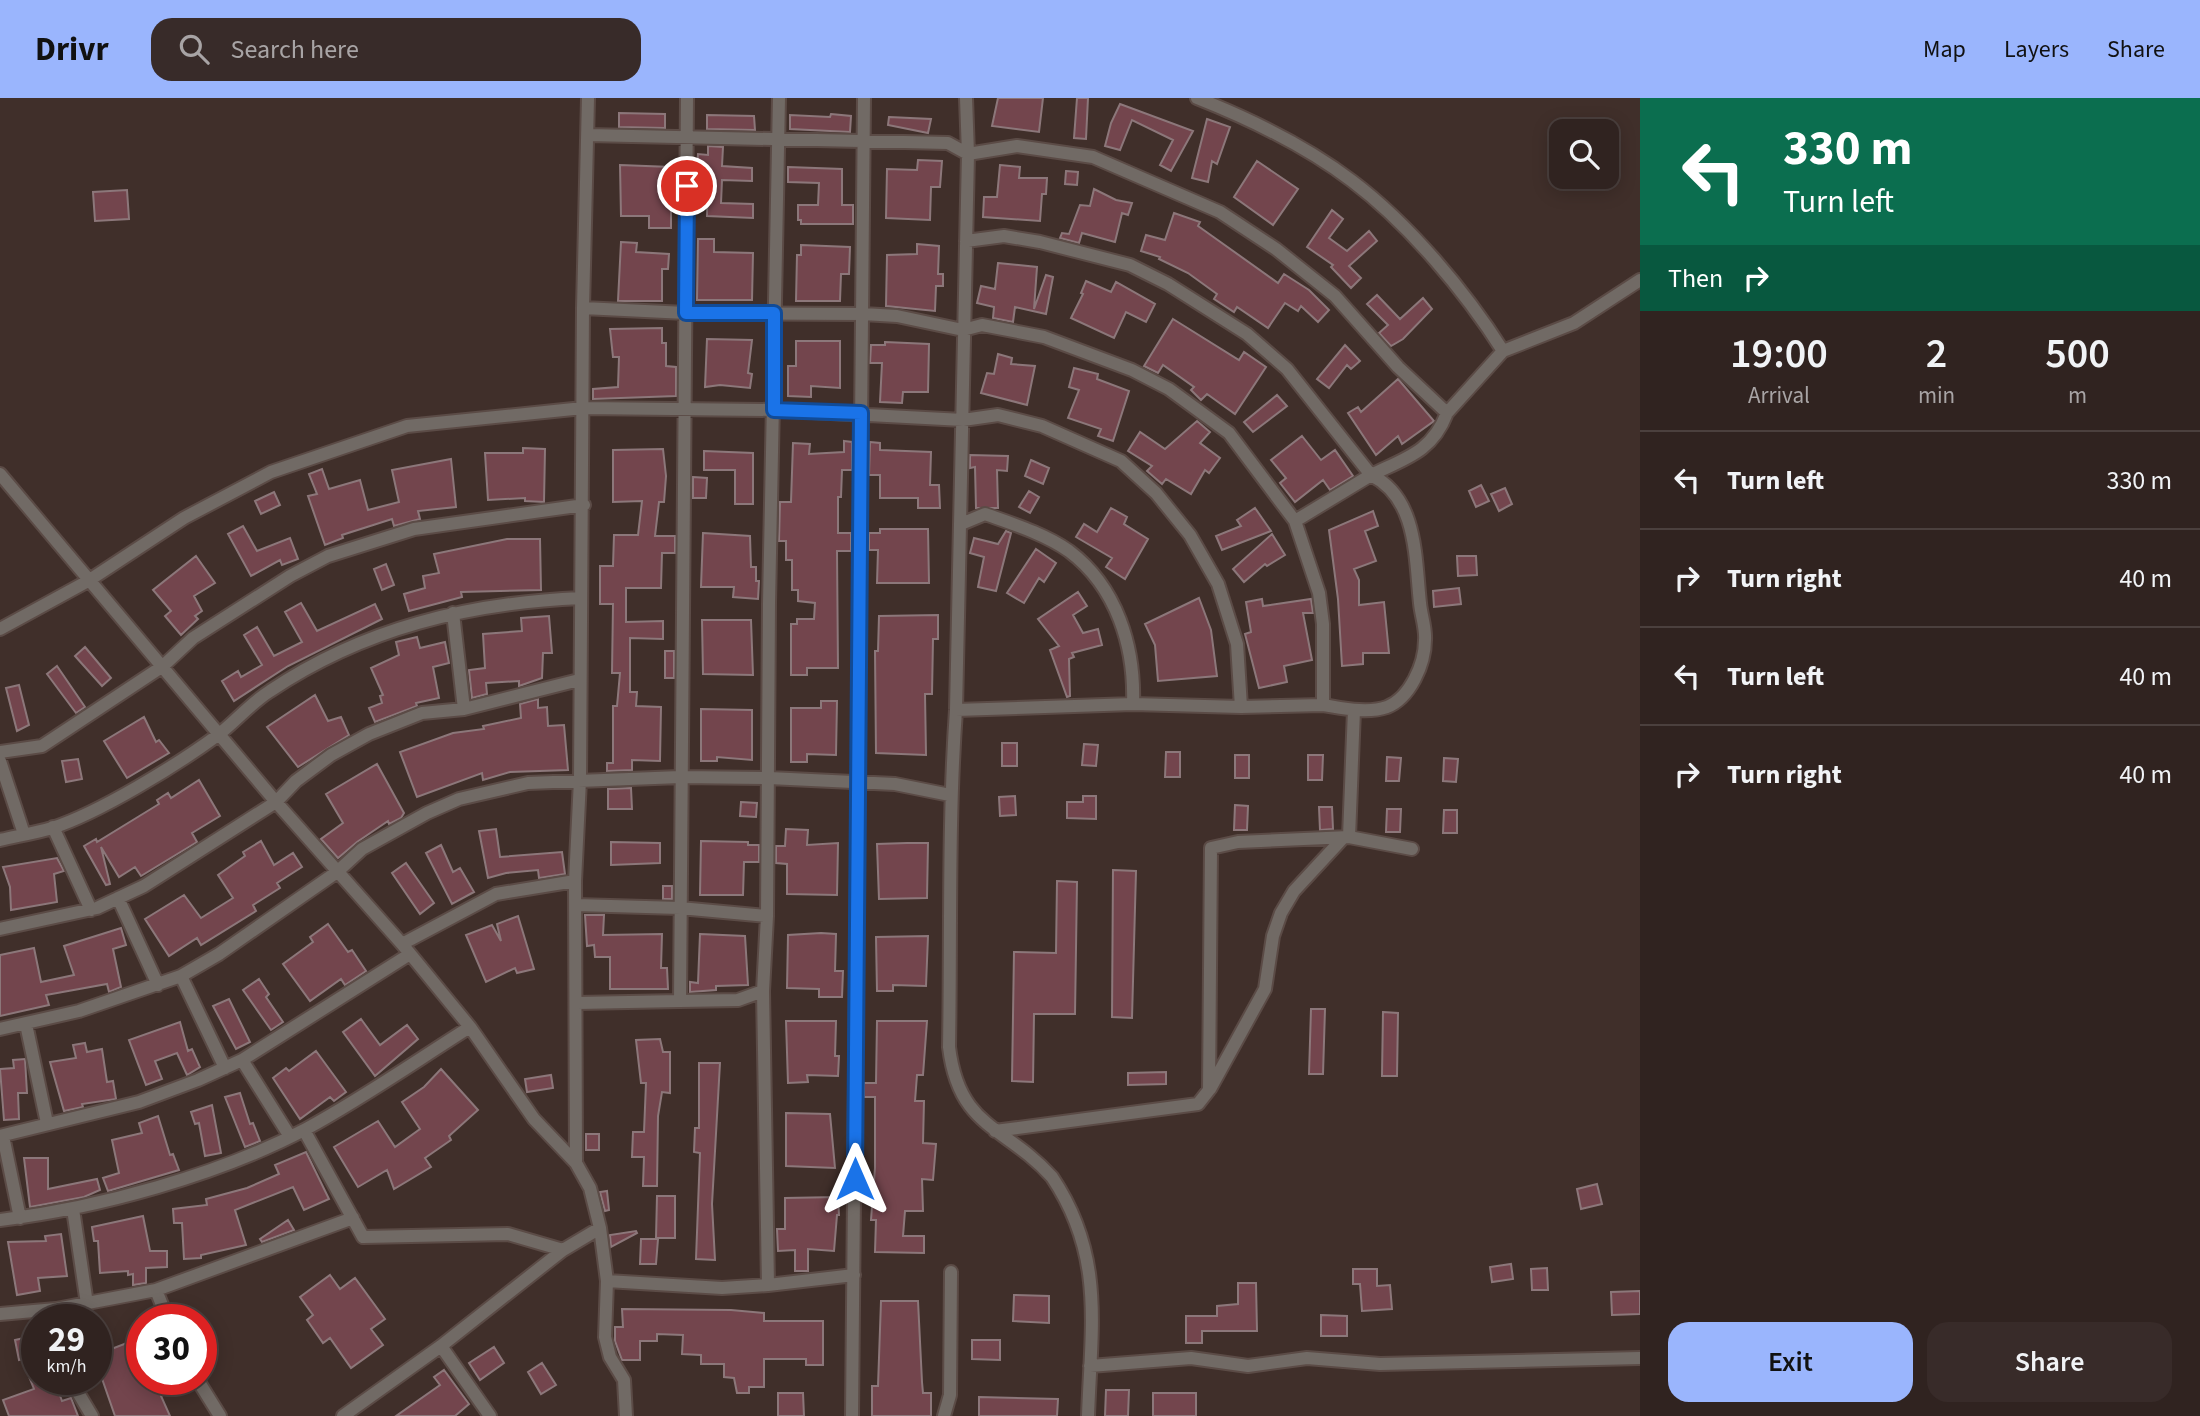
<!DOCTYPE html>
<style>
body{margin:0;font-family:"Source Sans 3",sans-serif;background:#382b29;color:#f1f3f6;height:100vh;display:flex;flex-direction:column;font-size:26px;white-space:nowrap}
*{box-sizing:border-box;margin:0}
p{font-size:23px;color:#a8a4a5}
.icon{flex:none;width:38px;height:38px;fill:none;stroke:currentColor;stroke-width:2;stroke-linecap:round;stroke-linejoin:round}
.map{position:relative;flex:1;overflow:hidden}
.sheet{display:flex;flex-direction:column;background:#302320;width:560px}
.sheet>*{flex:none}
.hud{background:#0b6e4f;color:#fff;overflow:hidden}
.controls{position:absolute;left:1549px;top:21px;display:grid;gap:14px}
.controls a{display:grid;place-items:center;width:70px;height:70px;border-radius:14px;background:#302320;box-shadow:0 4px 18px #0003,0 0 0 2px #4b403e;font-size:35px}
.speed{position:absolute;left:21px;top:1206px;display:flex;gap:14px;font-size:35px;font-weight:700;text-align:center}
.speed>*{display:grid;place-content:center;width:91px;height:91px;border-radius:50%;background:#302320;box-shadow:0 4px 18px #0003,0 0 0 2px #4b403e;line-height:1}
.speed small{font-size:18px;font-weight:400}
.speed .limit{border:10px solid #d22;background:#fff;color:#111}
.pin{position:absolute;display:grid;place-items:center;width:60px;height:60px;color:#fff;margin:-30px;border:4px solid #fff;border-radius:50%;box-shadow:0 2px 7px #0007}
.me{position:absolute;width:77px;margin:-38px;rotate:0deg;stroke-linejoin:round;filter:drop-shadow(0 0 5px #0008)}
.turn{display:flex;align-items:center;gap:24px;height:147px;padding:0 28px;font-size:32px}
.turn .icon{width:91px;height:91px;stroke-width:2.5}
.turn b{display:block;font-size:49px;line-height:60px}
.then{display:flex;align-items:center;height:66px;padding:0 28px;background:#0003;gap:14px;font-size:26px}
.eta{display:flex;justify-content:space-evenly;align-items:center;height:119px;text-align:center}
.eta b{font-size:42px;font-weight:600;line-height:49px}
.cta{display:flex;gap:14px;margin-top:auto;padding:14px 28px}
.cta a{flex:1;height:80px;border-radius:21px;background:#9ab5fd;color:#111;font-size:28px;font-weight:600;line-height:80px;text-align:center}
.cta a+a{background:#382b29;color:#f1f3f6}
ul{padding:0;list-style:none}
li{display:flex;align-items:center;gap:21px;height:98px;padding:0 28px;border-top:2px solid #4b403e}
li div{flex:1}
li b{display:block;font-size:26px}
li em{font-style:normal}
header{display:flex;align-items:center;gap:42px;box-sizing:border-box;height:98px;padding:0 35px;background:#9ab5fd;color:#111}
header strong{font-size:33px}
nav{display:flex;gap:38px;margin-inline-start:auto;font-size:24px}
.search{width:490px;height:63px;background:#382b29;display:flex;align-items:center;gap:18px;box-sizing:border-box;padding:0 24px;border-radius:21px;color:#a8a4a5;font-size:26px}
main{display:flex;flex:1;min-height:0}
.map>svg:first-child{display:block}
.building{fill:#73454d;stroke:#8c777a;stroke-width:2}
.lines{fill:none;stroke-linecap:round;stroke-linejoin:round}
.minor-casing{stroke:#5b4b46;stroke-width:16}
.minor{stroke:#716a65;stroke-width:12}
.route-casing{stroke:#114b97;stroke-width:18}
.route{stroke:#1a73e8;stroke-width:12}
</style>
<header>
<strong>Drivr</strong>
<div class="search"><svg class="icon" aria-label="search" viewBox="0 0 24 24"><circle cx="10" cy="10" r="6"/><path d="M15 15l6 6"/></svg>Search here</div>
<nav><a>Map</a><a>Layers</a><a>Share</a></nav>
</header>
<main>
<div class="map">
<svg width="1640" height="1318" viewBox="0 0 1640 1318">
<rect width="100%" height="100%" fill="#402f2a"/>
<path class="building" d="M998,0H1043L1039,34L992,28Z
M1077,0H1088L1086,41L1074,40Z
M1120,6L1193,33L1171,73L1160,67L1173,42L1132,22L1120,52L1105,48L1111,25Z
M619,15L665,16V30L619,29Z
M831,16L851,18L850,34L790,31V17L830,19Z
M707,17L754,18L755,32L707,31Z
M889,19L931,21L928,35L888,27Z
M1207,21L1230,29L1217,66L1212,63L1208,84L1192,80Z
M708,48L723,49L722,68L752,70V83L722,82L721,105L753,106V120L707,118L708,71H697L698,56L708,57Z
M918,62L942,63L940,89H931L930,122L886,120L887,71L917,72Z
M1257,63L1298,91L1273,127L1234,99Z
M620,67L671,69V130H649V118H621Z
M1000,67L1020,69L1019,80H1047L1046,96H1042L1040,123L983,119L984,99H997Z
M788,69L842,71V107H853V126H801V122H798V107H818L819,85L788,84Z
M1066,73L1078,74L1077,87L1065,86Z
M1094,91L1116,102L1132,105L1128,117L1122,115L1115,144L1082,135L1079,145L1060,140L1062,135L1069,136L1080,107L1090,108Z
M127,92L129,121L95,123L93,94Z
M1332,112L1343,121L1329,140L1347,153L1369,133L1377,143L1349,168L1361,180L1351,190L1331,169L1333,167L1307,149Z
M1174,115L1200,124L1198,128L1278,185L1284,176L1309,192L1329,212L1318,224L1301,208L1298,213L1285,205L1268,230L1237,209L1234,214L1214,201L1217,196L1188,175L1159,161L1160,159L1141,153L1146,137L1165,142Z
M698,141H714V154L753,155L752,202H697Z
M621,144L637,145L636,154L669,156L668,171H662V203H618Z
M917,146L939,148L938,176H943V188H936L935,213L886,208L887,157L917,156Z
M801,147L850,149L849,176H841L840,203H796L797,157H801Z
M998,165L1037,169L1034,211L1046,177L1053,179L1046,216L1015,209L1013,224L993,220L994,209L977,205L981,188L995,191Z
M1086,183L1111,194L1116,184L1155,206L1146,224L1126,214L1114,240L1071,220L1083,196L1081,195Z
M1377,197L1400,221L1423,200L1432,211L1403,241L1391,248L1379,235L1388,227L1367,206Z
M1173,221L1239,262L1244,254L1266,269L1235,316L1207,296L1201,302L1191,292L1194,289L1163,267L1158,275L1144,268Z
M662,230V245H666V268L676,269V298L593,301V291L618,289L619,259H613L610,231Z
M707,241L752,242L748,275L752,276L750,290L720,287L705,289Z
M796,243H840V290L811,288V299L788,298V268H796Z
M885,244L929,246L928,294H903L902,305L880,304L882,265H870L871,247H885Z
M1345,247L1360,263L1351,271L1347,267L1329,290L1317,281Z
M998,256L1012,260L1011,266L1035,268L1027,307L981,295L987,275L994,276Z
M1074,270L1098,276L1097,281L1129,293L1113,343L1098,338L1101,331L1068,320L1079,292L1069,289Z
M1398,281L1434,323L1402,346L1398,338L1376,357L1348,315L1358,309L1361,314Z
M1277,297L1287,308L1253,334L1244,324Z
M1197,323L1210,334L1200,345L1220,360L1209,375L1205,372L1191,396L1166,381L1162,386L1147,373L1152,368L1128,353L1140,334L1165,351Z
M1302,338L1321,362L1335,352L1353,378L1330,392L1323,382L1295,404L1280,385L1286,380L1271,362Z
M844,343L852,344V372H842L841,399H838V435H851V453H837L838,570H807V577H791V526H797V521H814L815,505L798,503V492H792V462H786V443H779L780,404H791L793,345L810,346L809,356L844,354Z
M870,344L880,345V352L931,354L930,387H939L940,410H918V400H880V377H869Z
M523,350L545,351L544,404L525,403V400L488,402L485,355H523Z
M663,351L666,378L664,404H659L655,438H675V455H662L661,490H626V524L663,523V541L630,540V594H637L636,608L661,609L660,663L632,662V672L607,673V665H613V608H617L620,575H612L613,506H600V468H613L614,437H638L642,403L613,404V352Z
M704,353L753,355V406H735V372H704Z
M970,357L1008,358L1007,373L997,372L998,410H976L975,369L970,370Z
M451,361L456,409L418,413L420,421L394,428L392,421L342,437L343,440L325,447L308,398L317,396L309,376L322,371L329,391L360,382L368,412L399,404L392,372Z
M1031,362L1049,370L1043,386L1025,378Z
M693,379L707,380L706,400H693Z
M1481,387L1489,403L1476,409L1469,393Z
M1505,390L1512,406L1499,413L1491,396Z
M1029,393L1039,399L1030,415L1019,409Z
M274,394L280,407L261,416L255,403Z
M1111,410L1127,419L1124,426L1148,441L1125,481L1106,469L1112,460L1076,439L1084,426L1097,434Z
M1255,410L1271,433L1222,452L1216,438L1241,428L1237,422Z
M1373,413L1378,428L1365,433L1376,463L1354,471L1359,482V507L1384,504L1389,555H1363V566L1342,568L1338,501L1329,432Z
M243,428L257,453L290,440L298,461L282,467L280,462L251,478L228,436Z
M880,431H928L929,485H877L878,452H869V435H880Z
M1006,433L1011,435L996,493L978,489L984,459L970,455L974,440L998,446Z
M703,435L750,438L751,469H756V483H759L758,501L733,499L734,489H701Z
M1272,436L1285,457L1267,468L1265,466L1244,484L1233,471Z
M507,441H540L541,492L461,494L462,499L409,513L404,496L425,490L423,478L439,475L434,456Z
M1036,451L1056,465L1044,484L1039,480L1024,505L1007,495Z
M196,458L215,485L194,498L202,513L195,518L198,521L181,537L165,518L171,513L153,492Z
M1457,458H1476L1477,477L1458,478Z
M386,466L394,487L382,492L374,471Z
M1459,490L1461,506L1434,509L1433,493Z
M1078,494L1087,508L1073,517L1083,535L1098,531L1102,547L1072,555L1074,559L1069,561L1070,598L1067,599L1050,552L1059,548L1038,521Z
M1199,500L1211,532L1217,578L1158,583L1155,547L1145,526Z
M1262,501L1263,508L1311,501L1313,515H1303L1312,562L1284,568L1287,584L1259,590L1245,536L1251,534L1246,504Z
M301,505L317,533L375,506L382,521L288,568L234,603L222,583L238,573L241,579L262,567L244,537L257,529L274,558L302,544L285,514Z
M938,517V541H933L932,596H925L926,657L876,655L875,553H878L879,518Z
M549,518L552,555H543L542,580L519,588V583L486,585L487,596L472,600L469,572L485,570L483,536L522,533L521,520Z
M702,522H751L753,577L703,576Z
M417,539L420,550L445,544L449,565L433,569L439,600L416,605L417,608L375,624L369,610L382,605L380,598L383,597L371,570L399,557L396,544Z
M85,549L111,580L102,588L75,558Z
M665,553H674V580H665Z
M57,568L85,609L76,615L47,576Z
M19,587L29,627L17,633L6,590Z
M315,597L328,623L341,619L349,637L298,669L267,629Z
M538,601V610L547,609L548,628L564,627L568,672L510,674L483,682L482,675L417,699L400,654L453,635L484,631L483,628L521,620L520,606Z
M821,603H837L836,657L807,656V664H791V610H821Z
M701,611L752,612V662L717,659V663H701Z
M144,619L156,644L159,642L169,655L127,680L104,643Z
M1002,645H1017V668H1002Z
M1084,646L1098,647L1096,668L1082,667Z
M1166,654H1180V679H1165Z
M1235,657H1249V680H1235Z
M1308,657H1323L1322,682H1308Z
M1387,659L1401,660L1399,683H1386Z
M1444,660L1458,661L1456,684L1443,683Z
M78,661L82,681L66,684L62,663Z
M377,666L404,715L401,720L389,726L388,723L357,744L338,760L321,741L343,725L326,696Z
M199,682L220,718L192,735L197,744L141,778L135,769L119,779L101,749L110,786L106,787L84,748L96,741L97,744L159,706L157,702L168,695L171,700Z
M631,690L632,711H608V691Z
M1015,698L1016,717L1000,718L999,699Z
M1083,698H1096V721L1067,720V704H1083Z
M741,704L757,705L756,719L740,718Z
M1235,707L1248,708L1247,732H1234Z
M1319,709H1332L1333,731L1320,732Z
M1387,711H1401L1400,734H1386Z
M1444,712H1457V735H1443Z
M496,731L500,759L562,754L565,776L539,780L538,772L506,775L488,780L479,733Z
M786,731L808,732L807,747L838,745L837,797L787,796V766L776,765V748H785Z
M261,743L274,767L293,755L302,769L277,785L280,790L253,807L256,813L201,847L197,840L169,858L145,821L184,797L201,820L233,800L218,777L245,758L243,754Z
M701,743L748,744V747H759V764H744L743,797H700Z
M611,744L660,745V765L611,767Z
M907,745H928L927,800L879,801L877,746Z
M441,747L453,774L460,770L474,794L452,806L426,755Z
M57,760L64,773L54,776L57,804L11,812L10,789L3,769Z
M406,765L434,805L420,816L392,775Z
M1113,772L1136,773L1132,920L1112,919Z
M1057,783L1077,784L1075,916H1034L1033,984L1012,983L1014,854L1056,855Z
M663,788H672V801H663Z
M585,817H604L603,837L662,836L661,870H667L668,891H610V859H595L594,847L587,848Z
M518,818L534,871L517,875L515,870L486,884L466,837L492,827L501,843L497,826Z
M328,826L348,854L352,852L366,873L345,887L341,881L310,903L283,866L313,844L310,839Z
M121,830L126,847L113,851L121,889L109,894L107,886L46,897L49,907L0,918V857L34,850L41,884L74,877L64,848Z
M821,835L836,836L835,873H843L842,899H819V891L787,890L788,837Z
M700,836L745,838L748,887L716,888V892L690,894V884L698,885Z
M928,838L926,888L893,887V893H877L876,839Z
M259,881L269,896L266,899L283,924L271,932L243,892Z
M229,901L250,944L236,951L213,908Z
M1311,911H1325L1323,976H1309Z
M1383,914L1398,915L1397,978H1382Z
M361,921L380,947L407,927L418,941L375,978L343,934Z
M786,923H836L835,958H839L838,978L807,977L808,984L788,985Z
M877,923H927L923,977H917L915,1003H924L923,1045L936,1046L933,1082L922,1081L923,1113H905L903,1138H924V1155L875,1154L876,1122H871L875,1070V999H864V985H876Z
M180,924L188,953L192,951L200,969L187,977L177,955L155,963L162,981L146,987L129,942Z
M660,941L663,954H670V995L662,994L658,1018L657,1088H643L644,1059H632L633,1034H644L646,985H641L636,942Z
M85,945L87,954L102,951L107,984L113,983L116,1001L82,1006L83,1009L64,1013L50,964L76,960L73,947Z
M316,953L346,994L334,1003L330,999L300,1021L273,980L286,970L289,973Z
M25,961L27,995H18L19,1021L4,1022L0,971L14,970L13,962Z
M699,965H720L712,1106L715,1162L696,1161L700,1055L694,1054L695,1030H699Z
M441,971L478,1012L449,1038L451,1042L425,1060L431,1069L394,1091L387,1072L358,1089L334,1049L378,1023L395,1049L420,1031L402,1004L424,989Z
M1166,974V986L1128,987V975Z
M551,977L553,990L527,994L525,981Z
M240,995L250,1026L253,1025L260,1043L245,1049L225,999Z
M212,1007L221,1055L205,1058L199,1025L195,1026L191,1014Z
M786,1015L830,1016L835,1070L786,1068Z
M158,1018L170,1057L173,1056L179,1072L108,1093L103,1080L119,1075L112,1042L142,1035L139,1025Z
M586,1036H599V1052H586Z
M306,1054L329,1101L304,1112L293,1089L235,1112L246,1147L201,1157V1160L184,1161L182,1125H174L173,1111L207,1107L206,1101L247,1090L279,1076L275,1067Z
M24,1060H48V1091L97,1081L100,1092L84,1099L30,1109Z
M1597,1086L1602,1106L1581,1111L1577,1091Z
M607,1093L609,1112L605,1113L600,1094Z
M657,1098H675V1140H656Z
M838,1099L839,1117H837L834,1153L808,1151V1173H795V1152L778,1153L777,1131H785V1100Z
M143,1118L150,1153H167V1169L146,1170V1185L139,1186L133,1187V1176L128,1177V1173L100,1175L98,1143H94L92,1129Z
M288,1122L294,1132L262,1144L260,1141Z
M636,1133L637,1135L611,1149L610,1137Z
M61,1136L67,1178L38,1180L40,1193L17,1197L8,1144L46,1143L45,1138Z
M641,1141H658L656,1166H640Z
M1511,1166L1513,1181L1492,1184L1490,1169Z
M1547,1170L1548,1192H1532L1531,1171Z
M1353,1171H1377V1188L1390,1187L1392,1211L1362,1213L1360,1186H1353Z
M330,1177L340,1191L355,1180L385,1221L371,1231L383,1247L351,1270L330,1240L323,1245L307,1222L313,1217L300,1199Z
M1238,1185H1256L1257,1233H1202V1245H1186V1218H1217V1208L1238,1206Z
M1640,1193V1216L1612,1217L1611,1194Z
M1014,1197L1049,1198V1225L1013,1223Z
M881,1203H918L922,1284L923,1295H931V1318H872V1288H878Z
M622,1211L731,1212L764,1215V1223H823V1267H806V1261H764V1289H749V1295H737L734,1280L724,1279V1266H701V1257L682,1256L683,1237L657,1236V1243H640V1262H622L615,1243V1229H623Z
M1321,1217L1347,1218V1238H1321Z
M28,1239L32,1259L19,1262L15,1242Z
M137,1241L142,1256V1281H162L169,1294L161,1298L170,1318H115L99,1272L96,1273V1257Z
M972,1242H1000V1262L972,1261Z
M494,1249L504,1265L480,1282L469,1265Z
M542,1265L556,1287L541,1296L528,1274Z
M444,1272L469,1306L455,1318H396L440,1287L434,1279Z
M30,1281H54L62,1303L71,1300L78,1318H9L3,1302L34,1291Z
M1106,1292H1129L1128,1318H1105Z
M778,1295H803L804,1318H778Z
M1153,1295H1196V1318H1153Z
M979,1299L1058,1301L1057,1318H979Z"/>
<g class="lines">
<g class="minor-casing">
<path id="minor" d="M966,0L968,56L956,612C948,724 951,837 949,949C959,1031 1005,1027 1052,1079C1105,1158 1091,1229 1088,1318
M1197,0C1250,21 1306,48 1352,83C1409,126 1465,193 1503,253L1574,225L1640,182
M588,37L948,45L968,56L1017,48L1093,59L1220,114L1276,151L1335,198L1398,269L1447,315C1432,354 1406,360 1371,377
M966,143L1004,138L1040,144L1130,167L1168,186L1247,236L1287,271L1371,377L1295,423
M583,210L686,215L863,216L897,218L963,232L982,227L1044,239L1132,272L1169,291L1229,335L1295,423L1319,495L1323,526V607L1241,609
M1447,315L1503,253
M0,376L276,704L402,846L470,929L534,1021L576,1065L590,1090L600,1130L607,1183L605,1239L610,1259L624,1282L626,1318
M961,426L985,416C1013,426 1045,436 1069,453C1117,489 1135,549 1133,606
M453,515L464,611
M0,531L88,483L184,420L271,374L407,328L583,310L774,312L963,322L998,317L1042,328L1121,363L1156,395L1190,437L1218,486L1237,546L1241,609L1133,606L956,612
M1323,607C1342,610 1367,616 1387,609C1410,600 1425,566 1425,542C1426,530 1421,517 1420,505C1415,461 1418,400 1371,377
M0,654L42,648L163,568L193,540L290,478L328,458L414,431L584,407
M0,663L24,736
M53,729L91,812
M1349,739L1412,751
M0,742C17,738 35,735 52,730C99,715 177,667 218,637C236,623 251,605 270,593C364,530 469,505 581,500
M118,800L158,887
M576,807L680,810L767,818
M0,831L97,810L144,788L276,704L296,683L331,657L369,636L422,615L464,611L579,582
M402,846L496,796L575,783
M181,878L225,970
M680,903L738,902L763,893
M577,905L680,903L687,0
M26,926L47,1025
M0,931L79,913L181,878L219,856L337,774L362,751L427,715L459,701L528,685L680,679L769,680L895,686L950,697
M242,962L289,1037
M1210,991L1265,891L1273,838L1281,815L1294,793L1343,740
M304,1032L363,1139L508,1136L563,1152
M995,1033L1198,1006L1209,992L1211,750L1238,744L1349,739L1354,612
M0,1038L139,1004L198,982L242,962L410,856
M3,1038L20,1120
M576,1065L575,783L580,682L583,210L588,0
M73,1111L87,1206
M0,1122C98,1110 219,1077 306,1031C363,1000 416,963 470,929
M607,1183L722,1190L768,1187L763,893L767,818L769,506L779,0
M768,1187L854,1177
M156,1192L168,1222
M0,1216L56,1211L156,1192L353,1120
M441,1248L490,1318
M1090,1268L1191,1260L1248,1268L1307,1260L1380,1266L1640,1260
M70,1281L92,1318
M197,1281L220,1318
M343,1318L441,1248L563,1152L600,1130
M852,1318L864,0
M944,1318L950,1297L951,1174"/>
</g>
<use href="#minor" class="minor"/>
</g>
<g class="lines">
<g class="route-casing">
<path id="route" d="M687,88L686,215H774V312L861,315L855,1081"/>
</g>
<use href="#route" class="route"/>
</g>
</svg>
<div class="controls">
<a><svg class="icon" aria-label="search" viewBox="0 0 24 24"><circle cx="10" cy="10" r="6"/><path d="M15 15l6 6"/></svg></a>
</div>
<div class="speed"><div>29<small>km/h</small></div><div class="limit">30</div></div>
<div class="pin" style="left:687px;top:88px;background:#d93025"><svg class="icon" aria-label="arrive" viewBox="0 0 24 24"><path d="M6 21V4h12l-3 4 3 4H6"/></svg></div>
<svg class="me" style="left:855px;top:1081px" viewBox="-20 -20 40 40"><path d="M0-17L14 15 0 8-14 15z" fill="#1a73e8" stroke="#fff" stroke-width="4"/></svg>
</div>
<section class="sheet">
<div class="hud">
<div class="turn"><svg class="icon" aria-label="left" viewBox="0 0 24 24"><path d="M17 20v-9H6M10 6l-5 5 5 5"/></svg><div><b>330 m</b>Turn left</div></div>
<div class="then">Then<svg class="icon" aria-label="right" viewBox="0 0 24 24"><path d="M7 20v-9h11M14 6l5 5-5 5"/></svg></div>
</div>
<div class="eta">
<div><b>19:00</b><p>Arrival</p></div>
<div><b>2</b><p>min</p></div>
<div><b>500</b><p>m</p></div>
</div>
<ul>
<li><svg class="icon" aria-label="left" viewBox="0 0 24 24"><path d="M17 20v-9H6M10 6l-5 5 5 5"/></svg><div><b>Turn left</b></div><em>330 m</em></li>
<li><svg class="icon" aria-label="right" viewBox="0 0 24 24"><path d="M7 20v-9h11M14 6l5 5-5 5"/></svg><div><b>Turn right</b></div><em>40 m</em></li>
<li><svg class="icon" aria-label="left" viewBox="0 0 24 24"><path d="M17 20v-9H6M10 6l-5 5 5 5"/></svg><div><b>Turn left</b></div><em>40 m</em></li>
<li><svg class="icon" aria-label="right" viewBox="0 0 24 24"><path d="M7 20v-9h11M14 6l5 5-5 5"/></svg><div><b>Turn right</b></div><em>40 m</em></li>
</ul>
<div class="cta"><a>Exit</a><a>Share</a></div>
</section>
</main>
